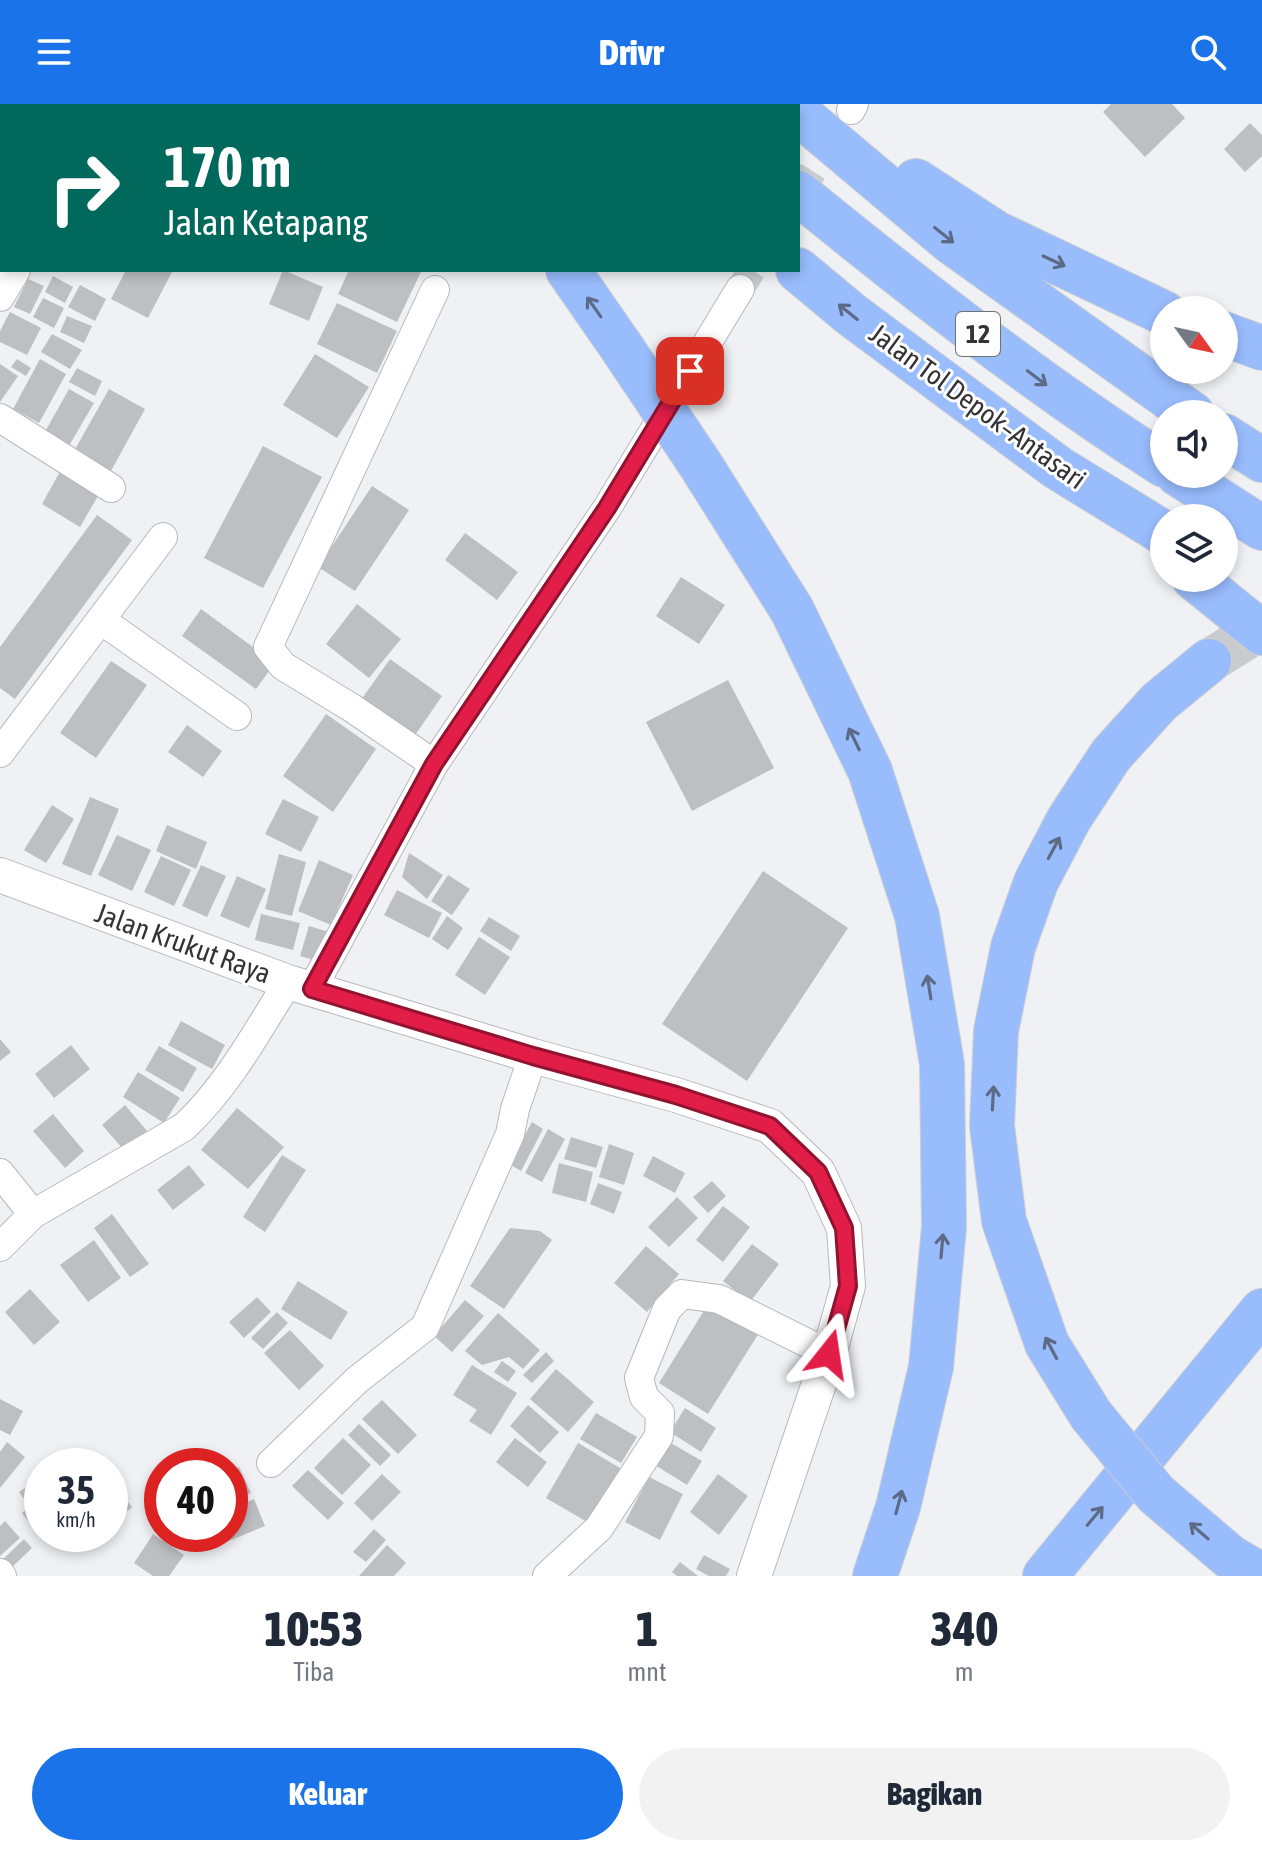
<!DOCTYPE html>
<html lang="id">
<meta charset="utf-8">
<style>
body{margin:0;font-family:"Asap Condensed",sans-serif;background:#f2f2f3;color:#1f2937;height:100vh;display:flex;flex-direction:column;font-size:30px;white-space:nowrap}
*{box-sizing:border-box;margin:0}
p{font-size:26px;color:#747a83}
.icon{flex:none;width:44px;height:44px;fill:none;stroke:currentColor;stroke-width:2;stroke-linecap:round;stroke-linejoin:round}
.map{position:relative;height:1472px;overflow:hidden}
.drawer{display:flex;flex-direction:column;background:#fff;flex:1}
.drawer>*{flex:none}
.banner{position:absolute;left:0px;top:0px;width:800px;height:168px;box-shadow:0 4px 12px #0003;background:#00695c;color:#fff;overflow:hidden}
.needle{width:52px;rotate:123deg}
.controls{position:absolute;left:1150px;top:192px;display:grid;gap:16px}
.controls a{display:grid;place-items:center;width:88px;height:88px;border-radius:50%;background:#fff;box-shadow:0 4px 12px #0003;font-size:40px}
.speed{position:absolute;left:24px;top:1344px;display:flex;gap:16px;font-size:40px;font-weight:700;text-align:center}
.speed>*{display:grid;place-content:center;width:104px;height:104px;border-radius:50%;background:#fff;box-shadow:0 4px 12px #0003;line-height:1}
.speed small{font-size:20px;font-weight:400}
.speed .limit{border:12px solid #d22;background:#fff;color:#111}
.pin{position:absolute;display:grid;place-items:center;width:68px;height:68px;color:#fff;margin:-34px;border-radius:16px;box-shadow:0 4px 12px #0006}
.me{position:absolute;width:88px;margin:-44px;rotate:15deg;stroke-linejoin:round;filter:drop-shadow(0 0 6px #0008)}
.turn{display:flex;align-items:center;gap:28px;height:168px;padding:0 32px;font-size:36px}
.turn .icon{width:104px;height:104px;stroke-width:2.5}
.turn b{display:block;font-size:56px;line-height:68px}
.eta{display:flex;justify-content:space-evenly;align-items:center;height:136px;text-align:center}
.eta b{font-size:48px;font-weight:800;line-height:56px}
.primary-button{display:flex;gap:16px;margin-top:auto;padding:16px 32px}
.primary-button a{flex:1;height:92px;border-radius:48px;background:#1a73e8;color:#fff;font-size:32px;font-weight:800;line-height:92px;text-align:center}
.primary-button a+a{background:#f2f2f3;color:#1f2937}
header{display:flex;justify-content:space-between;align-items:center;height:104px;padding:0 32px;background:#1a73e8;color:#fff;font-size:36px;font-weight:800}
.map>svg:first-child{display:block}
.building{fill:#bdbfc3}
.lines{fill:none;stroke-linecap:round;stroke-linejoin:round}
.minor-tunnel{stroke:#c9cbcf;stroke-width:28;stroke-dasharray:28 14;stroke-linecap:butt}
.motorway-tunnel{stroke:#c9cbcf;stroke-width:44;stroke-dasharray:44 22;stroke-linecap:butt}
.minor-casing{stroke:#b6b8bc;stroke-width:30}
.tertiary-casing{stroke:#b6b8bc;stroke-width:36}
.motorway-casing{stroke:#cececf;stroke-width:46}
.minor{stroke:#fff;stroke-width:28}
.tertiary{stroke:#fff;stroke-width:34}
.motorway{stroke:#99bcfd;stroke-width:44}
.motorway-bridge-casing{stroke:#cececf;stroke-width:46;stroke-linecap:butt}
.motorway-bridge{stroke:#99bcfd;stroke-width:44}
.oneway{stroke:#5c6a85}
.route-casing{stroke:#92132f;stroke-width:20}
.route{stroke:#e11d48;stroke-width:14}
.labels{text-anchor:middle;stroke-width:6;stroke-linejoin:round;paint-order:stroke}
.shield{fill:#fefeff;stroke:#707072;stroke-width:2}
.shield-label{font-size:26px;font-weight:bold;fill:#333335}
.street-label{font-size:28px;fill:#333335;stroke:#fefeff}
</style>
<header><svg class="icon" aria-label="menu" viewBox="0 0 24 24"><path d="M4 6h16M4 12h16M4 18h16"/></svg>Drivr<svg class="icon" aria-label="search" viewBox="0 0 24 24"><circle cx="10" cy="10" r="6"/><path d="M15 15l6 6"/></svg></header>
<div class="map">
<svg width="1262" height="1472" viewBox="0 0 1262 1472">
<rect width="100%" height="100%" fill="#eff1f5"/>
<path class="building" d="M1111,0H1172L1185,14L1145,53L1103,8Z
M1250,19L1262,31V52L1245,68L1224,45Z
M126,166H173L148,214L111,195Z
M283,166L323,183L309,217L269,200Z
M349,166H416L421,168L397,218L338,190Z
M53,172L73,183L65,199L45,188Z
M28,175L44,182L30,210L14,203Z
M80,181L106,195L95,217L68,203Z
M43,194L64,204L54,224L33,213Z
M337,199L397,227L377,269L317,240Z
M10,208L41,224L27,251L0,238V227Z
M67,212L92,222L84,239L60,228Z
M52,230L82,246L70,265L41,248Z
M315,250L369,283L337,334L283,301Z
M17,255L31,264L26,272L11,263Z
M40,255L66,270L39,319L13,305Z
M0,260L18,272L0,298Z
M77,264L102,277L95,292L69,278Z
M69,285L94,299L66,347L42,333Z
M109,285L145,305L106,376L69,356Z
M263,342L322,373L263,484L204,454Z
M63,362L102,385L80,423L42,400Z
M372,382L409,406L355,487L318,463Z
M97,411L132,436L15,595L0,584V543Z
M465,429L518,468L497,496L445,456Z
M681,473L725,501L699,540L656,512Z
M357,500L401,535L369,574L326,540Z
M201,505L275,559L256,585L182,532Z
M390,555L442,592L409,640L356,603Z
M111,557L147,581L96,654L60,629Z
M728,576L774,664L692,707L646,618Z
M326,610L376,645L333,708L283,672Z
M187,621L222,647L203,673L168,648Z
M90,693L119,705L91,772L62,760Z
M283,695L319,713L301,748L265,730Z
M52,701L74,715L46,759L24,746Z
M167,721L207,738L196,765L156,747Z
M117,731L151,746L132,787L98,771Z
M409,749L443,771L427,795L402,773Z
M279,750L306,758L292,812L265,805Z
M161,752L191,766L174,802L144,788Z
M319,756L353,771L331,821L298,807Z
M201,761L226,772L207,813L182,802Z
M763,767L848,824L747,977L662,920Z
M448,771L470,785L452,811L431,797Z
M237,772L266,785L249,824L220,812Z
M397,786L442,809L429,834L384,811Z
M261,810L300,819L293,846L255,836Z
M447,812L463,824L448,846L432,835Z
M489,813L520,832L511,847L480,827Z
M309,822L329,828L321,858L300,852Z
M479,833L510,853L485,891L455,871Z
M181,917L225,941L212,965L168,941Z
M0,935L11,948L0,957Z
M71,941L90,965L54,994L35,970Z
M159,942L197,964L183,988L145,966Z
M138,968L180,994L164,1019L123,993Z
M125,1001L147,1027L124,1046L102,1021Z
M237,1004L284,1043L248,1085L201,1046Z
M53,1010L84,1047L65,1064L33,1027Z
M532,1018L543,1025L521,1067L509,1060Z
M548,1025L565,1035L542,1078L525,1069Z
M571,1033L603,1043L596,1064L564,1055Z
M609,1040L634,1049L624,1081L599,1073Z
M282,1051L306,1066L265,1128L243,1113Z
M653,1052L685,1069L675,1089L643,1072Z
M559,1059L593,1068L586,1098L552,1089Z
M189,1061L205,1081L173,1106L157,1086Z
M712,1077L726,1092L708,1109L693,1093Z
M598,1079L622,1088L614,1110L590,1100Z
M677,1093L698,1114L669,1143L648,1123Z
M723,1102L750,1123L723,1158L696,1136Z
M112,1110L149,1160L130,1173L94,1124Z
M510,1124L540,1127L552,1136L504,1205L470,1182Z
M94,1136L121,1174L88,1198L60,1161Z
M752,1140L779,1160L750,1198L723,1177Z
M646,1142L679,1170L647,1208L614,1179Z
M298,1177L348,1208L331,1236L281,1205Z
M30,1185L60,1218L34,1241L5,1208Z
M257,1193L271,1208L244,1234L229,1218Z
M465,1196L484,1212L452,1248L434,1232Z
M710,1197L759,1229L708,1310L659,1279Z
M277,1208L288,1219L263,1245L251,1234Z
M498,1209L540,1246L523,1265L509,1253L482,1261L465,1247Z
M290,1226L324,1262L299,1286L264,1249Z
M546,1248L554,1257L532,1279L523,1271Z
M502,1257L516,1267L508,1278L494,1268Z
M472,1261L517,1289L491,1331L469,1317L477,1306L453,1291Z
M556,1265L594,1298L568,1328L530,1295Z
M0,1295L23,1307L10,1331L0,1326Z
M382,1296L417,1331L398,1350L362,1315Z
M528,1301L559,1328L540,1349L510,1322Z
M685,1304L716,1324L701,1348L670,1328Z
M596,1309L637,1333L621,1359L580,1335Z
M359,1320L391,1351L380,1362L348,1331Z
M343,1334L371,1361L342,1391L314,1364Z
M515,1334L547,1358L528,1383L496,1358Z
M7,1338L25,1353L0,1384V1348Z
M669,1338L702,1357L687,1381L655,1361Z
M578,1339L620,1364L589,1419L546,1394Z
M239,1363L251,1389L230,1399V1367Z
M308,1366L344,1399L328,1416L292,1382Z
M382,1370L401,1388L372,1417L354,1399Z
M718,1370L748,1392L719,1431L690,1408Z
M42,1372V1388L27,1399L19,1388Z
M649,1373L683,1390L660,1436L625,1418Z
M110,1376L132,1403L110,1422Z
M42,1394V1412L30,1420L22,1409Z
M254,1395L265,1422L214,1443L209,1430H230V1405Z
M5,1417L20,1434L0,1452V1422Z
M374,1425L386,1436L366,1458L353,1448Z
M153,1430L184,1451L169,1472H153L134,1459Z
M24,1435L32,1444L8,1467L0,1458Z
M387,1441L406,1459L394,1472H359Z
M704,1451L730,1465L726,1472H709L696,1465Z
M680,1458L698,1472H677L672,1468Z"/>
<g class="lines">
<path class="minor-tunnel" d="M798,91L840,24
M740,185L752,166"/>
<path class="motorway-tunnel" d="M1209,557L1262,524"/>
<g class="minor-casing">
<path id="minor" d="M92,2L93,0
M851,6L854,0
M0,193L16,166
M0,314L111,384
M101,516L237,612
M0,649L163,433
M434,660L352,604L283,562L268,543L435,186
M312,885L434,660L607,404L740,185
M0,1069L33,1110
M0,1143L33,1110L184,1023C227,983 257,928 288,878
M271,1359L357,1276L425,1223L510,1030L515,1005L533,952
M0,1469L2,1472
M547,1472L599,1424L659,1332L660,1309L644,1293L639,1274L667,1205L682,1190L719,1195L829,1250"/>
</g>
<g class="tertiary-casing">
<path id="tertiary" d="M0,771L288,878L533,952L676,991L770,1022L818,1068L844,1124L848,1182L829,1250L754,1472"/>
</g>
<g class="motorway-casing">
<path id="motorway" d="M453,0L455,2
M603,0L605,2
M693,0L695,2
M798,9L950,137L1192,310
M916,77L996,129L1164,209
M798,89C916,185 1036,279 1164,361
M568,166L620,241
M798,166L852,211L1058,364L1164,429
M1224,230L1262,244
M1224,332L1262,356
M700,360L792,506L870,667L917,812L942,960L944,1123L931,1263L898,1403L875,1472
M1178,370L1262,424
M1194,474L1262,529
M1091,1311L1047,1240L1004,1117L992,1022L996,927L1013,843L1036,778L1069,715L1111,651L1159,598L1209,557
M1045,1472L1262,1207"/>
</g>
<use href="#minor" class="minor"/>
<use href="#tertiary" class="tertiary"/>
<use href="#motorway" class="motorway"/>
<g class="motorway-bridge-casing">
<path id="motorway-bridge" d="M620,241L700,360
M1091,1311L1156,1390L1230,1453L1262,1472"/>
</g>
<use href="#motorway-bridge" class="motorway-bridge"/>
</g>
<defs><path id="oneway-shaft" d="M-6 0H5M1.5-3L5.5 0L1.5 3" fill="none" stroke-width="1.6" stroke-linecap="round" stroke-linejoin="round" transform="scale(2)"/></defs>
<g class="oneway">
<use href="#oneway-shaft" transform="translate(944 131) rotate(39)"/>
<use href="#oneway-shaft" transform="translate(1054 157) rotate(25)"/>
<use href="#oneway-shaft" transform="translate(594 203) rotate(-125)"/>
<use href="#oneway-shaft" transform="translate(848 208) rotate(-141)"/>
<use href="#oneway-shaft" transform="translate(1037 274) rotate(37)"/>
<use href="#oneway-shaft" transform="translate(854 635) rotate(-116)"/>
<use href="#oneway-shaft" transform="translate(1054 744) rotate(-62)"/>
<use href="#oneway-shaft" transform="translate(929 883) rotate(-99)"/>
<use href="#oneway-shaft" transform="translate(993 994) rotate(-87)"/>
<use href="#oneway-shaft" transform="translate(942 1142) rotate(-85)"/>
<use href="#oneway-shaft" transform="translate(1051 1244) rotate(-118)"/>
<use href="#oneway-shaft" transform="translate(899 1398) rotate(-75)"/>
<use href="#oneway-shaft" transform="translate(1095 1412) rotate(-50)"/>
<use href="#oneway-shaft" transform="translate(1199 1427) rotate(-139)"/>
</g>
<g class="lines">
<g class="route-casing">
<path id="route" d="M690,267L607,404L434,660L312,885L533,952L676,991L770,1022L818,1068L844,1124L848,1182L829,1250"/>
</g>
<use href="#route" class="route"/>
</g>
<g class="labels">
<rect class="shield" x="956" y="208" width="44" height="44" rx="6"/>
<g class="shield-label">
<text x="978" y="239">12</text>
</g>
<g class="street-label">
<text transform="translate(978 302) rotate(36)" y="10">Jalan Tol Depok–Antasari</text>
<text transform="translate(183 839) rotate(20)" y="10">Jalan Krukut Raya</text>
</g>
</g>
</svg>
<div class="controls">
<a><svg class="needle" viewBox="-14 -14 28 28"><path d="M0-13l5 13h-10z" fill="#e53935"/><path d="M0 13l5-13h-10z" fill="#747a83"/></svg></a>
<a><svg class="icon" aria-label="sound" viewBox="0 0 24 24"><path d="M4 9h4l5-4v14l-5-4H4zM17 9q2 3 0 6"/></svg></a>
<a><svg class="icon" aria-label="layers" viewBox="0 0 24 24"><path d="M12 4l9 5-9 5-9-5zM3 14l9 5 9-5"/></svg></a>
</div>
<div class="speed"><div>35<small>km/h</small></div><div class="limit">40</div></div>
<div class="pin" style="left:690px;top:267px;background:#d93025"><svg class="icon" aria-label="arrive" viewBox="0 0 24 24"><path d="M6 21V4h12l-3 4 3 4H6"/></svg></div>
<svg class="me" style="left:829px;top:1250px" viewBox="-20 -20 40 40"><path d="M0-17L14 15 0 8-14 15z" fill="#e11d48" stroke="#fff" stroke-width="4"/></svg>
<div class="banner">
<div class="turn"><svg class="icon" aria-label="right" viewBox="0 0 24 24"><path d="M7 20v-9h11M14 6l5 5-5 5"/></svg><div><b>170 m</b>Jalan Ketapang</div></div>
</div>
</div>
<section class="drawer">
<div class="eta">
<div><b>10:53</b><p>Tiba</p></div>
<div><b>1</b><p>mnt</p></div>
<div><b>340</b><p>m</p></div>
</div>
<div class="primary-button"><a>Keluar</a><a>Bagikan</a></div>
</section>
